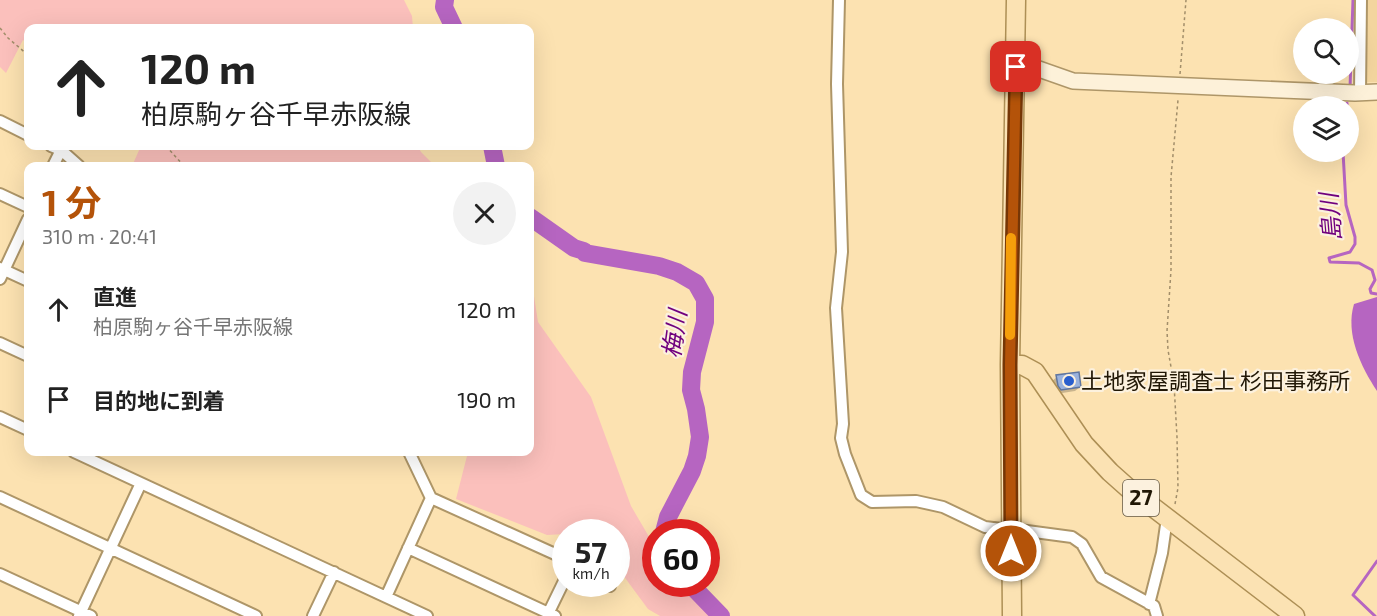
<!DOCTYPE html>
<html lang="ja">
<meta charset="utf-8">
<style>
body{margin:0;font-family:"Exo 2","Noto Sans JP",sans-serif;background:#f2f2f2;color:#222;height:100vh;display:flex;flex-direction:column;font-size:22px;white-space:nowrap}
*{box-sizing:border-box;margin:0}
p{font-size:20px;color:#767676}
.icon{flex:none;width:33px;height:33px;fill:none;stroke:currentColor;stroke-width:2;stroke-linecap:round;stroke-linejoin:round}
.map{position:relative;flex:1;overflow:hidden}
.panel{position:absolute;left:24px;top:162px;width:510px;height:294px;display:flex;flex-direction:column;background:#fff;border-radius:12px;box-shadow:0 6px 24px #0002}
.panel>*{flex:none}
.banner{position:absolute;left:24px;top:24px;width:510px;height:126px;border-radius:12px;box-shadow:0 6px 24px #0002;background:#fff;color:#222;overflow:hidden}
.buttons{position:absolute;left:1293px;top:18px;display:grid;gap:12px}
.buttons a{display:grid;place-items:center;width:66px;height:66px;border-radius:50%;background:#fff;box-shadow:0 6px 24px #0002;font-size:30px}
.speed{position:absolute;left:552px;top:519px;display:flex;gap:12px;font-size:30px;font-weight:700;text-align:center}
.speed>*{display:grid;place-content:center;width:78px;height:78px;border-radius:50%;background:#fff;box-shadow:0 6px 24px #0002;line-height:1}
.speed small{font-size:15px;font-weight:400}
.speed .limit{border:9px solid #d22;background:#fff;color:#111}
.pin{position:absolute;display:grid;place-items:center;width:51px;height:51px;color:#fff;margin:-26px;border-radius:12px;box-shadow:0 3px 9px #0006}
.me{position:absolute;width:66px;margin:-33px;rotate:0deg;stroke-linejoin:round;filter:drop-shadow(0 0 4px #0008)}
.turn{display:flex;align-items:center;gap:21px;height:126px;padding:0 18px;font-size:27px}
.turn .icon{width:78px;height:78px;stroke-width:2.5}
.turn b{display:block;font-size:42px;line-height:51px}
.round{display:grid;place-items:center;flex:none;width:63px;height:63px;border-radius:32px;background:#f2f2f2}
.head{display:flex;align-items:center;justify-content:space-between;height:102px;padding:0 18px}
h1{font-size:36px;font-weight:700;line-height:45px;color:#b45309}
ul{padding:0;list-style:none}
li{display:flex;align-items:center;gap:18px;height:90px;padding:0 18px}
li div{flex:1}
li b{display:block;font-size:22px}
li em{font-style:normal}
.map>svg:first-child{display:block}
.built{fill:#f3d59e}
.green{fill:#fbc0bc}
.water{fill:#b665c1}
.shadow{fill:#0003}
.lines{fill:none;stroke-linecap:round;stroke-linejoin:round}
.stream{stroke:#b665c1;stroke-width:3}
.river{stroke:#b665c1;stroke-width:18}
.building{fill:#9ab2dd;stroke:#60769f;stroke-width:1.5}
.street-casing{stroke:#ae9668;stroke-width:14}
.secondary-casing{stroke:#ae9668;stroke-width:18}
.primary-casing{stroke:#ad8f55;stroke-width:21}
.path{stroke:#a28e6a;stroke-width:1.5;stroke-dasharray:3 3;stroke-linecap:butt}
.street{stroke:#fff;stroke-width:10}
.secondary{stroke:#fdf1d9;stroke-width:15}
.primary{stroke:#fbe2b3;stroke-width:18}
.street-bridge-casing{stroke:#ae9668;stroke-width:14;stroke-linecap:butt}
.street-bridge{stroke:#fff;stroke-width:10}
.route-casing{stroke:#753606;stroke-width:15}
.route{stroke:#b45309;stroke-width:10}
.slow{stroke:#f59e0b;stroke-width:10}
.poi-dot{fill:#2a5fcd;stroke:#fcf1de;stroke-width:2}
.labels{text-anchor:middle;stroke-width:4.5;stroke-linejoin:round;paint-order:stroke}
.shield{fill:#fcf1de;stroke:#635846;stroke-width:1.5}
.shield-label{font-size:21px;font-weight:bold;fill:#211705}
.poi-label{font-size:22px;fill:#211705;stroke:#fcf1de;text-anchor:start}
.water-label{font-size:24px;font-style:italic;fill:#70007e;stroke:#fcf1de}
</style>
<div class="map">
<svg width="1377" height="616" viewBox="0 0 1377 616">
<rect width="100%" height="100%" fill="#fce2b1"/>
<path class="built" d="M1367,0H1377V82H1366Z"/>
<path class="green" d="M0,0H404L412,16L413,28H28V43L23,40L6,73L0,67Z
M136,146H418L421,152L435,166H132L140,148Z
M530,270L538,322L591,397L631,506L655,547L656,584H681L713,616H660L648,609L617,567L616,532H566L565,534L547,535L456,499L468,452H530Z"/>
<path class="water" d="M1377,297V391C1361,367 1345,334 1354,304Z"/>
<path class="shadow" d="M1341,28H1350L1348,51V28Z
M1057,377L1080,387L1075,391L1056,394L1052,381Z"/>
<g class="lines">
<path class="stream" d="M1350,88L1353,0
M1347,106V103
M1343,152L1346,205L1355,237V244L1350,252L1329,258L1330,262L1359,263L1372,270L1375,280L1370,289L1371,293L1377,294
M1375,616L1353,595L1377,561"/>
<path class="river" d="M445,0L444,7L454,28
M492,146L496,166
M530,217L574,248L584,251L585,253L659,266L677,272L696,283L705,299V322L692,372L691,390L696,409L700,437L697,456L692,471L668,517L664,532
M690,584L721,616"/>
</g>
<path class="building" d="M1079,372L1081,387L1061,390L1058,386L1056,375Z"/>
<g class="lines">
<g class="street-casing">
<path id="street" d="M839,0L837,84L842,252L836,308L843,424L841,438L845,454L861,495L872,502L916,501L943,507L985,527L993,528
M1360,93L1361,0
M0,121L28,135
M51,146L61,150L79,166
M53,166L61,150
M0,194L28,207
M0,268L28,281
M0,279L28,219
M0,343L28,356
M0,417L28,430
M74,452L427,616
M409,452L431,498L566,559
M0,497L256,616
M1027,531L1072,537L1082,544L1101,577L1154,606L1157,616
M408,548L555,616
M0,574L91,616
M606,584L610,586
M386,597L431,498
M1149,604L1162,553L1166,525L1169,519
M79,616L141,483
M313,616L334,572
M547,616L566,577"/>
</g>
<g class="secondary-casing">
<path id="secondary" d="M1015,67L1036,68L1073,81L1355,93L1377,92"/>
</g>
<g class="primary-casing">
<path id="primary" d="M1010,365H1022L1035,372L1084,444L1110,472L1128,488L1295,616
M1012,616L1010,365L1016,0"/>
</g>
<path class="path" d="M0,28L8,38L28,55
M1180,74L1186,0
M166,146L184,166
M1175,504L1178,488L1177,437L1174,384L1168,350L1167,331L1171,270V177L1178,100"/>
<use href="#street" class="street"/>
<use href="#secondary" class="secondary"/>
<use href="#primary" class="primary"/>
<g class="street-bridge-casing">
<path id="street-bridge" d="M993,528L1027,531"/>
</g>
<use href="#street-bridge" class="street-bridge"/>
</g>
<g class="lines">
<g class="route-casing">
<path id="route" d="M1011,551L1010,365L1016,67"/>
</g>
<use href="#route" class="route"/>
<path class="slow" d="M1010,335L1011,238"/>
</g>
<circle class="poi-dot" cx="1069" cy="381" r="6"/>
<g class="labels">
<rect class="shield" x="1123" y="480" width="36" height="36" rx="4.5"/>
<g class="shield-label">
<text x="1141" y="505">27</text>
</g>
<g class="poi-label">
<text x="1081" y="389">土地家屋調査士 杉田事務所</text>
</g>
<g class="water-label">
<text transform="translate(1331 217) rotate(-95)" y="8">島川</text>
<text transform="translate(675 334) rotate(-82)" y="8">梅川</text>
</g>
</g>
</svg>
<div class="buttons">
<a><svg class="icon" aria-label="search" viewBox="0 0 24 24"><circle cx="10" cy="10" r="6"/><path d="M15 15l6 6"/></svg></a>
<a><svg class="icon" aria-label="layers" viewBox="0 0 24 24"><path d="M12 4l9 5-9 5-9-5zM3 14l9 5 9-5"/></svg></a>
</div>
<div class="speed"><div>57<small>km/h</small></div><div class="limit">60</div></div>
<div class="pin" style="left:1016px;top:67px;background:#d93025"><svg class="icon" aria-label="arrive" viewBox="0 0 24 24"><path d="M6 21V4h12l-3 4 3 4H6"/></svg></div>
<svg class="me" style="left:1011px;top:551px" viewBox="-20 -20 40 40"><circle r="17" fill="#b45309" stroke="#fff" stroke-width="3"/><path d="M0-11L8 9 0 5-8 9z" fill="#fff"/></svg>
<div class="banner">
<div class="turn"><svg class="icon" aria-label="ahead" viewBox="0 0 24 24"><path d="M12 20V5M6 11l6-6 6 6"/></svg><div><b>120 m</b>柏原駒ヶ谷千早赤阪線</div></div>
</div>
<section class="panel">
<div class="head"><div><h1>1 分</h1><p>310 m · 20:41</p></div><a class="round"><svg class="icon" aria-label="close" viewBox="0 0 24 24"><path d="M6 6l12 12M18 6L6 18"/></svg></a></div>
<ul>
<li><svg class="icon" aria-label="ahead" viewBox="0 0 24 24"><path d="M12 20V5M6 11l6-6 6 6"/></svg><div><b>直進</b><p>柏原駒ヶ谷千早赤阪線</p></div><em>120 m</em></li>
<li><svg class="icon" aria-label="arrive" viewBox="0 0 24 24"><path d="M6 21V4h12l-3 4 3 4H6"/></svg><div><b>目的地に到着</b></div><em>190 m</em></li>
</ul>
</section>
</div>
